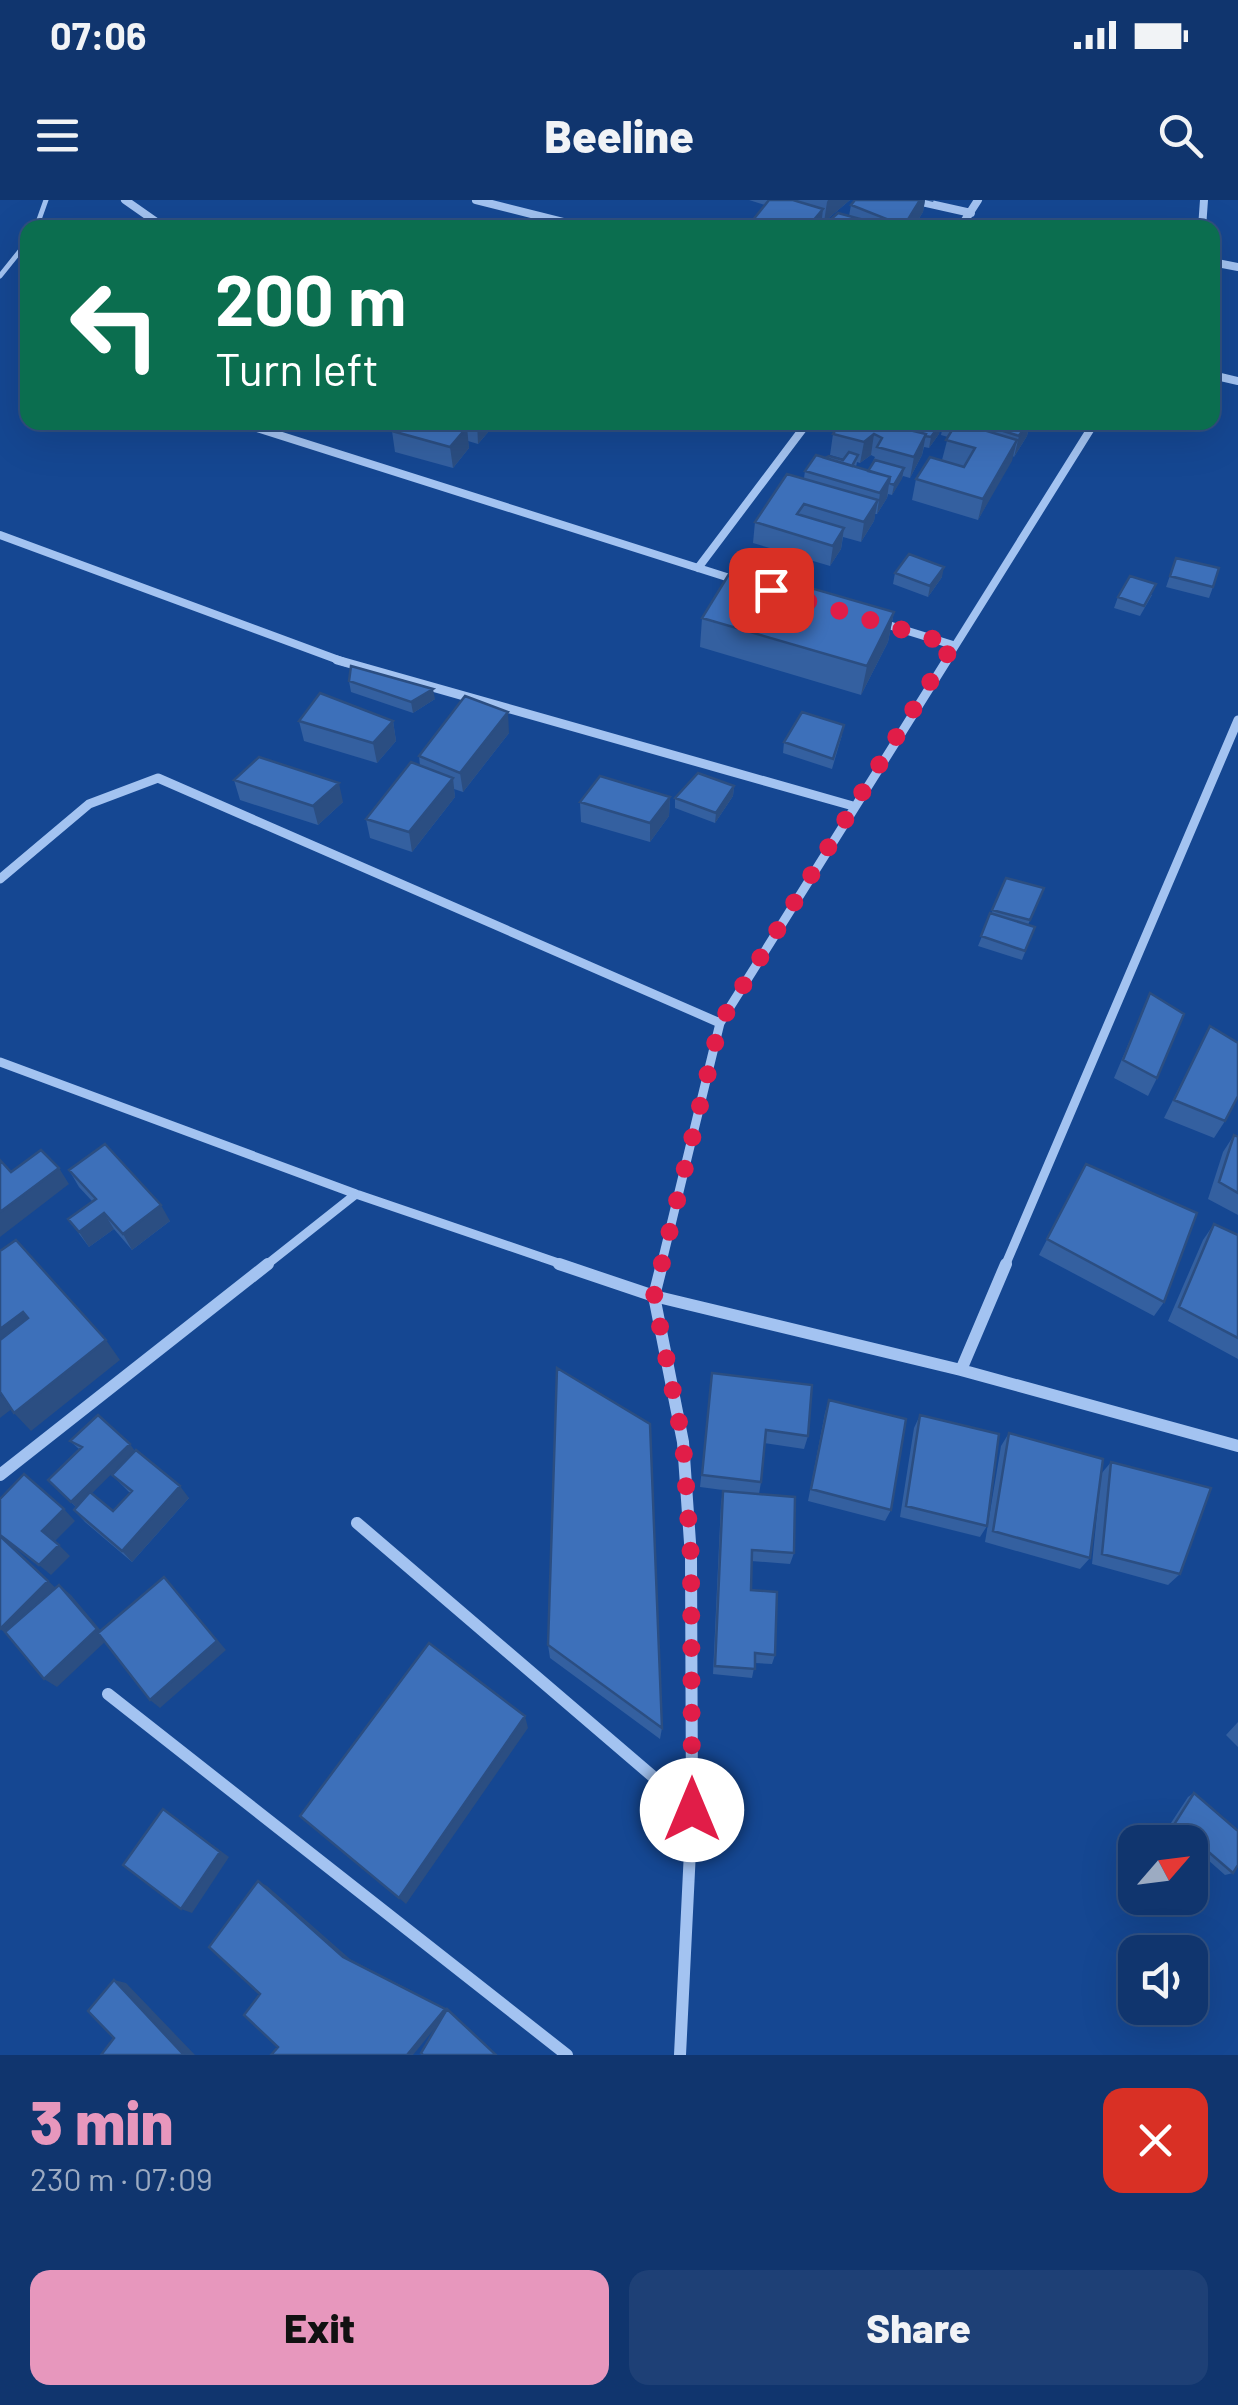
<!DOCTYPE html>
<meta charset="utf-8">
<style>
body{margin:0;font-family:Barlow,sans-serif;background:#1e4076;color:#f1f3f6;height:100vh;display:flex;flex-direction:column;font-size:38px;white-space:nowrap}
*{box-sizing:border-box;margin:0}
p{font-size:32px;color:#9cabc2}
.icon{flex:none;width:55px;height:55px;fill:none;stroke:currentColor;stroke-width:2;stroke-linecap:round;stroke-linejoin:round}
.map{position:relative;height:1855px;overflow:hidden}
.drawer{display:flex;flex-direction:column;background:#10356e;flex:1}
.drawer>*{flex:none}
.guide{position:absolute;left:20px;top:20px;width:1200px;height:210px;border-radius:20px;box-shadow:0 10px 40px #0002,0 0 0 2px #305081;background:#0b6e4f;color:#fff;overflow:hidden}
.needle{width:65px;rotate:62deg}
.fabs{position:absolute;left:1118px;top:1625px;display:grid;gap:20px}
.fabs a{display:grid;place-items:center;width:90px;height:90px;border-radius:20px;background:#10356e;box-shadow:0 10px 40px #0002,0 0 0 2px #305081;font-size:50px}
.pin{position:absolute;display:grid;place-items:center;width:85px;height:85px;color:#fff;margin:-42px;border-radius:20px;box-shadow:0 5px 15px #0006}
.me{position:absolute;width:110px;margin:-55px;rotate:0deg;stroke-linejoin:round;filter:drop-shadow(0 0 8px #0008)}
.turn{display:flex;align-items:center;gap:35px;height:210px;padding:0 30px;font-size:45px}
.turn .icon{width:130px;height:130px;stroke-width:2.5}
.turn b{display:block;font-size:70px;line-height:85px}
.round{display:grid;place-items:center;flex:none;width:105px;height:105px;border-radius:20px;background:#1e4076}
.overview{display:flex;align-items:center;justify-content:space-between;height:170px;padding:0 30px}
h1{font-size:60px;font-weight:800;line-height:75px;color:#e797bd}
.button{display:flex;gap:20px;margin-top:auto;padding:20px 30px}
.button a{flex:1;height:115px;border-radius:20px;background:#e797bd;color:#111;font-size:40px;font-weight:800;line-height:115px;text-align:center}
.button a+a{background:#1e4076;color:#f1f3f6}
.status{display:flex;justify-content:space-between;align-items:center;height:70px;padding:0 50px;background:#10356e;direction:ltr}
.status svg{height:28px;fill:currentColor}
header{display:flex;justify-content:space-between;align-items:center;height:130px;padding:0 30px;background:#10356e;font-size:45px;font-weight:800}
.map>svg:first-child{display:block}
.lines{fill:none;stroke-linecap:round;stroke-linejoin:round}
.service{stroke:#a3c3f1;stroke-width:5}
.minor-far2{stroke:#a3c3f1;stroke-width:8}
.minor-far1{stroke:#a3c3f1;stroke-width:9}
.minor{stroke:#a3c3f1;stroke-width:12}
.wall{fill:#3460a0;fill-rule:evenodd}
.shaded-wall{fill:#2b4e82}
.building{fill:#3d70ba;stroke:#2b4e82;stroke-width:2.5}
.route{stroke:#e11d48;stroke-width:18;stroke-dasharray:0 32.4}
</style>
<div class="status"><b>07:06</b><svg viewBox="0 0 49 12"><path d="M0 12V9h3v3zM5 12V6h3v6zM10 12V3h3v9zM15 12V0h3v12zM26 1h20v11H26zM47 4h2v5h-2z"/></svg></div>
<header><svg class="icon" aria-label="menu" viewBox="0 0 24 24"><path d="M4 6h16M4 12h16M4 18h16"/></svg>Beeline<svg class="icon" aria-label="search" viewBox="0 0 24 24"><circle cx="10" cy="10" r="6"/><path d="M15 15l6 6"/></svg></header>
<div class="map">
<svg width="1238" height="1855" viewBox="0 0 1238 1855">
<rect width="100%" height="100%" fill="#154792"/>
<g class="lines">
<path class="service" d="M36,28L46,0
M0,76L28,41"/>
<path class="minor-far2" d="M125,0L165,28
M476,0L587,28
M913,0L971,13
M960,28L978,0
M1202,28L1204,0
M1212,62L1238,67
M1212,175L1238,181
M238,222L736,380
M0,335L344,462
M698,368L808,222
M882,423L953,445
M945,462L1095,222"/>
<path class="minor-far1" d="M337,460L853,606
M0,679L89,604L158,578L720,823
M0,862L356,994L567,1066
M265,1066L356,994
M661,1066L720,823L947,460
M1005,1066L1238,520"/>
<path class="minor" d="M559,1064L654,1096L961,1170L1238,1246
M662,1064L654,1096L683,1242L691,1357L692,1610L680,1855
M961,1170L1006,1064
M0,1275L268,1064
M357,1323L692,1610
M108,1494L567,1855"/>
</g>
<path class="wall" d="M749,0H850L824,22L821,21V27L849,16L851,5L855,0H934L933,2L925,0L923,12L913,28H748L765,5Z
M400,222H495V224L478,244L468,241L469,248L453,268L395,252L392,231Z
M944,222H1030L1027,236L1014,257L1013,256L978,320L912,300L916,279L942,260L948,237L941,235Z
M941,223L939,234L929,248L924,247L922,255L910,278L903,276L892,295L888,294L887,298L877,314H875L874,321L861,342L843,337L841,349L830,366L753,343L755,322L804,278L805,271L844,259L830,255L833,234L892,226ZM871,255L875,257L868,271L856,267L857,262L860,263Z
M1176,358L1213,387L1209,398L1166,387Z
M895,373L942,377L928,397L893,384Z
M1152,395L1140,416L1114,408L1118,397Z
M894,412L888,442L861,495L700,447L702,418Z
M349,481L435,499L413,513L351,492Z
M299,521H393L396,541L377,563L304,541Z
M509,533L463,592L454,589L455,597L412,652L370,638L366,619L420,566L419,556Z
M842,535L832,569L783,553L784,542Z
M234,580L343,602L318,625L240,600Z
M734,586L733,596L715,623L675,608V598Z
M670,597L669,616L650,642L581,622L580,602Z
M1006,678L1044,688L1028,725L1035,727L1022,760L978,746Z
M1150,793L1157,878L1148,896L1114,878Z
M1210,826L1225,921L1214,938L1164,918Z
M1234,935L1238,937V1015L1208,999L1223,952Z
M1086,964L1164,1102L1154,1116L1039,1055Z
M69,970L170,1021L132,1050L114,1029L89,1047L68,1019L92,1001L79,987Z
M1214,1024L1238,1035V1159L1168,1121L1203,1040Z
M712,1173L808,1236L804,1249L764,1243L761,1282L759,1294L794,1353L790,1364L751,1361V1390L775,1455L772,1464L755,1463L752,1478L713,1474L721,1303L723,1291L753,1294L700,1287Z
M829,1200L891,1310L885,1321L808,1301L825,1213Z
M98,1215L91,1293L113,1311L130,1293L112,1275L189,1298L132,1362L85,1322L74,1310L76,1307L48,1280L79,1249L70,1241Z
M920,1215L987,1326L980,1337L900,1317L914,1228Z
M1009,1233L1090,1358L1080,1369L985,1342L1001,1246Z
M1111,1262L1180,1374L1168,1385L1092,1364L1101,1274Z
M548,1445L662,1528L660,1539L550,1458Z
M1238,1522V1547L1226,1535Z
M1194,1593L1233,1673L1225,1675L1190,1644V1642H1188L1169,1626L1188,1597Z"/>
<path class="shaded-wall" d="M828,0H850L824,22L827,2Z
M920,0H925L923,12L913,28H903Z
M823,9L821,28H807Z
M477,222H495V224L478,244Z
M1028,222H1030L1027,236L1014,257L1019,236Z
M941,223L939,234L929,248L931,237Z
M467,227L469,248L453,268L450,247Z
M874,234L871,255L860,263L864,242Z
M926,234L922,255L910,278L914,257Z
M1017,240L1012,261L978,320L983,299Z
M904,268L902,279L892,295L894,285Z
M890,277L887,298L877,314L880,293Z
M878,300L874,321L861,342L864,322Z
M844,328L841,349L830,366L833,346Z
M944,367L942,377L928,397L930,386Z
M894,412L888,442L861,495L867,466Z
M433,489L435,499L413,513L411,502Z
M508,512L509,533L463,592L460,573Z
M393,521L396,541L377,563L373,543Z
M453,578L455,597L412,652L409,632Z
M339,583L343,602L318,625L313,606Z
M734,586L733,596L715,623L716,613Z
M670,597L669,616L650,642V623Z
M59,968L69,984L0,1037V1012Z
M161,1005L170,1021L132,1050L123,1034Z
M104,1013L114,1029L89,1047L79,1032Z
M23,1112L39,1133L0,1163V1129Z
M106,1140L120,1160L31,1231L14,1213Z
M0,1195L13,1208L0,1218Z
M130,1244L135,1251L77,1308L71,1302Z
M180,1286L189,1298L132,1362L122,1351Z
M64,1309L75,1321L54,1342L42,1331Z
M0,1335L60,1392L13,1439L0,1429Z
M59,1345L70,1356L51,1375L39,1365Z
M59,1385L71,1395L108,1439L57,1487L44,1479Z
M174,1388L226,1450L160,1508L150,1500Z
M525,1516L528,1528L406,1704L399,1698Z
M163,1609L229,1657L192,1713L181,1709Z
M258,1681L267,1686L350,1759L449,1810L498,1855L449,1811L413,1855H407L343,1757Z
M114,1780L126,1783L195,1855H184Z"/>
<path class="building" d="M769,0H793L823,9L807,28L748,26Z
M855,0H920L904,26L851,5Z
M838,13L893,28H821Z
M400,222H450L467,227L450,247L392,231Z
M840,222H880L926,234L914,257L877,247L882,238L874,234L864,242L833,234Z
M894,222H940L941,223L931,237L925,236L926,234L892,226Z
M957,222L1017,240L983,299L916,279L930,257L964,267L975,248L946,240Z
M975,222L1002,224L1028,222L1019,236Z
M849,252L858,255L852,266L825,258L829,256L843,260Z
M816,255L890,277L880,293L805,271Z
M875,260L904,268L894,285L889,283L890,277L868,271Z
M787,274L878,300L864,322L804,304L797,314L844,328L833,346L755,322Z
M909,354L944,367L930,386L895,373Z
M1176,358L1219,368L1213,387L1170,376Z
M734,366L894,412L867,466L702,418Z
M1130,376L1156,384L1144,406L1118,397Z
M351,466L433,489L411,502L349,481Z
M320,493L393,521L373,543L299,521Z
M465,496L508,512L460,573L419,556Z
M802,512L844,525L833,559L784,542Z
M259,557L339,583L313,606L234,580Z
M411,562L453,578L409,632L366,619Z
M698,573L734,586L716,613L675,598Z
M600,576L670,597L650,623L580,602Z
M1006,678L1044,688L1030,720L992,710Z
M990,713L1035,727L1025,751L981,736Z
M1150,793L1184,814L1157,878L1123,860Z
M1210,826L1238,843V896L1225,921L1174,900Z
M1234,935L1238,937V993L1219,982Z
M105,944L161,1005L123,1034L104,1013L79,1032L68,1019L96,999L69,970Z
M41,950L59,968L0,1012V960L11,972Z
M1086,964L1197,1013L1164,1102L1047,1039Z
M1214,1024L1238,1035V1138L1179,1107Z
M16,1040L106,1140L14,1213L0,1192V1140L28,1118L23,1112L0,1129V1051Z
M557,1168L650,1224L662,1528L548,1445Z
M712,1173L812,1185L808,1236L766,1230L761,1282L702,1275Z
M829,1200L906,1219L891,1310L811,1289Z
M98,1215L130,1244L71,1302L48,1280L82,1247L70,1241Z
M920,1215L999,1234L987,1326L906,1306Z
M1009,1233L1103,1259L1090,1358L993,1331Z
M136,1250L180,1286L122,1351L74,1310L90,1292L113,1311L132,1291L112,1275Z
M1111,1262L1211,1288L1180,1374L1102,1354Z
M24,1274L64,1309L42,1331L59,1345L39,1365L0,1335V1299Z
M723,1291L795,1297L794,1353L752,1350L751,1390L777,1392L775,1455L755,1453V1469L715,1466Z
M0,1336L48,1381L0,1429Z
M164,1377L217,1441L150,1500L98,1433Z
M59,1385L97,1429L44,1479L5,1432Z
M429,1443L525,1516L399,1698L300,1616Z
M1194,1593L1238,1631V1665L1233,1673L1175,1623Z
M163,1609L220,1652L181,1709L123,1665Z
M258,1681L343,1757L445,1809L407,1855H271L278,1847L244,1815L260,1794L209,1747Z
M114,1780L184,1855H101L114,1838L88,1811Z
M447,1809L496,1855H423L421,1853Z"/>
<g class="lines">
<path class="route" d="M692,1610L691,1357L683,1242L654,1096L720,823L953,445L771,390"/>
</g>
</svg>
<div class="fabs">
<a><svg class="needle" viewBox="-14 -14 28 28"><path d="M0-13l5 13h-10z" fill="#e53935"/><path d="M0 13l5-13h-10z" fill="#9cabc2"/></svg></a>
<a><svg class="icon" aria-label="sound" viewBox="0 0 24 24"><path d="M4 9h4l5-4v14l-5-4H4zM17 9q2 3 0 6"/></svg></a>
</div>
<div class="pin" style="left:771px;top:390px;background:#d93025"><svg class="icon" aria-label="arrive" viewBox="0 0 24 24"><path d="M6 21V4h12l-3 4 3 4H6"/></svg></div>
<svg class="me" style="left:692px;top:1610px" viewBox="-20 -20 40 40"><circle r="19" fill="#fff"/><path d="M0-13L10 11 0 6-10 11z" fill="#e11d48"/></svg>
<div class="guide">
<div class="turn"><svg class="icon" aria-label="left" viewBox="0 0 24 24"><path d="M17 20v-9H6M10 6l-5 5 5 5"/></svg><div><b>200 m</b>Turn left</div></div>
</div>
</div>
<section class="drawer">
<div class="overview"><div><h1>3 min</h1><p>230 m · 07:09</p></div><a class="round" style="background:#d93025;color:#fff"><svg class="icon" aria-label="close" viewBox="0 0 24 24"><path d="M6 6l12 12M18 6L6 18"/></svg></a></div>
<div class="button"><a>Exit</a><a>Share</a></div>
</section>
